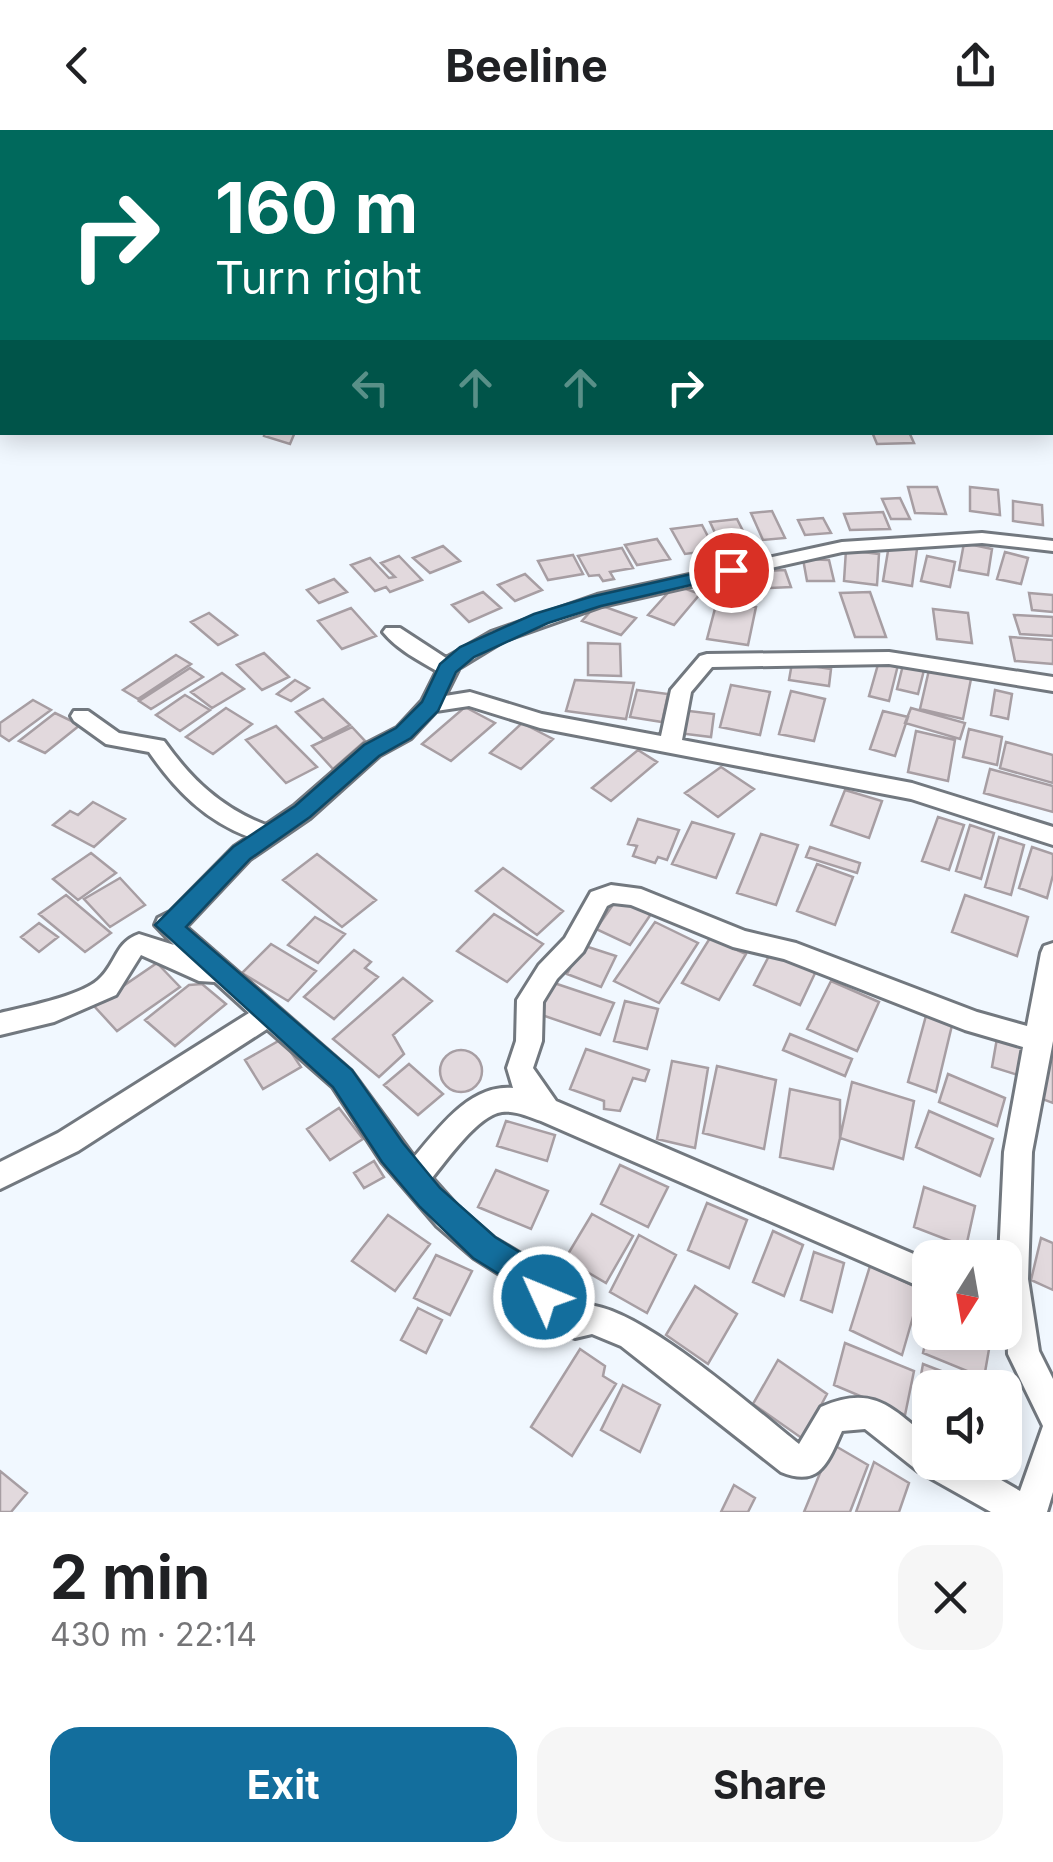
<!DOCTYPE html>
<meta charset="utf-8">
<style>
body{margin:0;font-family:Inter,sans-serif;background:#f6f6f6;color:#202124;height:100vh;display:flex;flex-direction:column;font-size:38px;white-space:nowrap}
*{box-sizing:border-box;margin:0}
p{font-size:32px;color:#757577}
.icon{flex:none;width:55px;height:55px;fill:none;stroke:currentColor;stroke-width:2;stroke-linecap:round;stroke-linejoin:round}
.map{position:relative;height:1382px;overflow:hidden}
.panel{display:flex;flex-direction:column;background:#fff;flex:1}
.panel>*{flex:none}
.top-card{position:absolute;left:0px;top:0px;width:1055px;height:305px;box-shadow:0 5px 25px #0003;background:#00695c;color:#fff;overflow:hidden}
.needle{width:65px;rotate:191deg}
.buttons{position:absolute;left:912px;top:1110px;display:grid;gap:20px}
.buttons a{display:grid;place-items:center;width:110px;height:110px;border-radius:20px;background:#fff;box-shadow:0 5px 25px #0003;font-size:50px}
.pin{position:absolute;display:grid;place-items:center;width:85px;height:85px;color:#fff;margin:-42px;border:5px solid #fff;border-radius:50%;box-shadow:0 2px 10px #0007}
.me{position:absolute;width:110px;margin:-55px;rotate:314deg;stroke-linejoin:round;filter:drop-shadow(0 0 8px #0008)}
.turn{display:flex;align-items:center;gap:35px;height:210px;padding:0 50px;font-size:45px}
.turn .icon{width:130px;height:130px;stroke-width:2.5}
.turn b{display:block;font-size:70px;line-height:85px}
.lanes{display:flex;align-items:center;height:95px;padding:0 50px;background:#0003;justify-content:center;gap:50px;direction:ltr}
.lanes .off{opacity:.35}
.round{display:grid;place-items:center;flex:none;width:105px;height:105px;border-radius:30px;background:#f6f6f6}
.overview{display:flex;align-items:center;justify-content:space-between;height:170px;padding:0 50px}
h1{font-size:60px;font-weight:700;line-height:75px}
.cta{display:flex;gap:20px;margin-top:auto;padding:20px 50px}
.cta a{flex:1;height:115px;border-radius:30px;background:#136e9d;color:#fff;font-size:40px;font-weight:700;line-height:115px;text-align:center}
.cta a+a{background:#f6f6f6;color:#202124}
header{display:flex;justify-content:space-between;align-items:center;height:130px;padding:0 50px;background:#fff;font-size:45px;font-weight:700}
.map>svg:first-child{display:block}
.building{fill:#e2d9dd;stroke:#a79ea3;stroke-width:2.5}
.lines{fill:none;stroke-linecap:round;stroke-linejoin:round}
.minor-casing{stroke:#72787f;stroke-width:6}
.minor{fill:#fff;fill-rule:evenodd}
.route{fill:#136e9d;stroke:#0c4866;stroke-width:2.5}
</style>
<header><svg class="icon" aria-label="back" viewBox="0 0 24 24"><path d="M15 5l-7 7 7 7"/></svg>Beeline<svg class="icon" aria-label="share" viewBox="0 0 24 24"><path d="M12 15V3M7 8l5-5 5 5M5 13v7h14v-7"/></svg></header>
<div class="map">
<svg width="1053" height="1382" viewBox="0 0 1053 1382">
<rect width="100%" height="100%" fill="#f1f8ff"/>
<path class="building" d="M265,302H295L290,314L264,306Z
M872,302H909L914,313L877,314Z
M908,357H937L946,384L915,383Z
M970,357L998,360L1000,385L970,381Z
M900,368L910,389H891L882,369Z
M1013,371L1042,375L1043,395L1013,391Z
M772,381L785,408L763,410L751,383Z
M883,382L890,399L850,400L844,384Z
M823,388L831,403L805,405L798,390Z
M737,389L749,413L721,416L710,392Z
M702,395L715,420L685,424L671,399Z
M657,409L670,429L637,435L625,415Z
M964,413L992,419L988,445L959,440Z
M889,415L917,419L912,456L883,451Z
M443,416L460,431L430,443L413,428Z
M622,418L633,438L610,442L614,449L603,451L599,445L589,446L578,426Z
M846,420L879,424L877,455L844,451Z
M1005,422L1028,428L1021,454L997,449Z
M573,425L583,444L548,450L538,431Z
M399,426L422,450L390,462L386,457L375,461L351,435L370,428L389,448L395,447L381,433Z
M927,426L955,432L950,457L921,451Z
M803,429L829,430L834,451H807Z
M785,440L791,457L770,458L764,441Z
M525,444L542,460L515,471L498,455Z
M717,448L750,449L753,469L719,468Z
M334,449L347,462L319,473L307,460Z
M675,455L700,464L674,495L648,485Z
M483,462L501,478L469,492L452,475Z
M870,462L886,507H855L840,463Z
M1029,463L1053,465V482L1032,480Z
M717,471L756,477L748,515L707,509Z
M597,474L636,488L621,505L582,491Z
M351,478L376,506L342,519L318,491Z
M933,479L968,483L972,513L937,509Z
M209,483L237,505L218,515L191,492Z
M1014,485L1053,487V506L1020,504Z
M1010,507L1053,510V534L1015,531Z
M588,513L620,514L621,546L588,545Z
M264,523L289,547L262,560L237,535Z
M176,525L191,534L138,569L123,560Z
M879,531L898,535L889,571L869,566Z
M792,533L831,539L829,556L789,550Z
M903,535L924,540L918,564L897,559Z
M190,538L203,547L151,579L139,571Z
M929,540L971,549L963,589L920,579Z
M222,543L244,559L212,578L191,562Z
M295,550L309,558L291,571L277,564Z
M575,550L634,553L626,589L566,581Z
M731,555L770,562L760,605L720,597Z
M637,560L668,564L662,592L630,587Z
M995,560L1012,564L1008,589L991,585Z
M791,561L825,569L814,611L779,604Z
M185,565L210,580L180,601L156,585Z
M323,569L350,595L323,609L296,582Z
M33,570L51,580L9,611L0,605V593Z
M465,577L495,593L451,631L422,614Z
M226,578L252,594L213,624L186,607Z
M911,578L965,593L960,609L905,593Z
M681,580L714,584L711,607L678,603Z
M883,581L908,587L895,626L870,619Z
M55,583L80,595L45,623L19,611Z
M522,593L553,609L521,639L490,623Z
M276,596L317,637L286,653L246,610Z
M352,597L365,611L333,639L312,616Z
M969,599L1002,607L997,635L963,627Z
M916,601L955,610L948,651L908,642Z
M1006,612L1053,625V653L1000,638Z
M638,620L657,632L611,671L592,658Z
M721,637L754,659L718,687L685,663Z
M990,639L1053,656V682L984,663Z
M845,660L882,671L869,708L831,695Z
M93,672L125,689L94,717L53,695L70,681L78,685Z
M938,687L964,695L949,740L922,731Z
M638,689L679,700L667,730L658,727L655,733L633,726L637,716L628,714Z
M692,692L734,704L716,748L672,734Z
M970,695L994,703L981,749L956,741Z
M761,704L798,715L776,775L737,763Z
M999,707L1024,715L1011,765L985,757Z
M810,717L860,733L857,743L806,727Z
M1032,717L1053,724V745L1047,768L1019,758Z
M91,723L116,743L78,770L53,749Z
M317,724L376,770L342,797L283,750Z
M817,734L853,747L835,795L797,781Z
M503,738L563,781L537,805L476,761Z
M120,748L145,775L110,797L84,769Z
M66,765L111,803L85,822L39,784Z
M965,765L1028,787L1017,826L952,802Z
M617,769L651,784L630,815L596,799Z
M494,784L543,814L507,852L457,821Z
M315,787L345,804L318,833L288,815Z
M655,792L698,813L659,873L614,851Z
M39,793L58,807L39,822L21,807Z
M710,808L746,824L719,870L682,853Z
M271,814L316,841L288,871L242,843Z
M582,815L616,826L601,857L567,844Z
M354,820L371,832L365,838L378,847L334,889L304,867Z
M772,820L817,839L800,875L754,855Z
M157,833L180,857L117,901L94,876Z
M403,848L432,871L393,905L404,924L379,947L333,909Z
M831,851L879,872L857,921L807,899Z
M551,852L614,873L600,905L536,883Z
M202,854L226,874L175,916L145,890L189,855Z
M625,871L658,879L647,919L614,911Z
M927,882L953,891L936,962L908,952Z
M1000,891L1025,898L1018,945L992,937Z
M790,904L852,929L845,946L783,920Z
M282,909L301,937L263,959L245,930Z
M1047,917L1053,920V973L1037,967Z
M586,919L649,940L645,951L633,948L620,981L604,979V971L570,959Z
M440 941a21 21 0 1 1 42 0a21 21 0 1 1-42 0Z
M672,931L708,938L695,1018L657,1009Z
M409,934L443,964L418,985L384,955Z
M717,936L776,950L764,1019L703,1003Z
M948,944L1005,968L997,996L939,972Z
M852,952L914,971L903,1029L840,1008Z
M790,959L840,970V1008L833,1039L780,1027Z
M339,978L363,1009L330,1030L307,999Z
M929,981L993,1009L980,1046L916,1017Z
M506,991L555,1005L547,1031L497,1016Z
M374,1031L384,1047L364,1058L354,1043Z
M620,1035L668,1057L648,1097L601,1074Z
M496,1040L548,1061L531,1099L478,1077Z
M924,1057L975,1076L966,1117L914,1097Z
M707,1073L747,1090L729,1138L688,1120Z
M592,1084L633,1106L606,1153L565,1129Z
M388,1085L430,1114L395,1161L352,1131Z
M773,1101L803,1115L784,1166L753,1152Z
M639,1105L676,1125L647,1183L610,1162Z
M1041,1108L1053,1113V1160L1031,1150Z
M814,1122L844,1133L832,1182L801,1170Z
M436,1125L472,1141L450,1185L414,1168Z
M870,1136L921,1159L902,1225L850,1200Z
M695,1156L737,1184L708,1234L666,1205Z
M418,1178L442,1190L426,1223L401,1210Z
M930,1191V1202H992L984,1248L923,1223Z
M845,1213L914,1241L905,1285L834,1255Z
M580,1219L605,1236L603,1246L616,1254L572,1326L531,1297Z
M778,1230L827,1264L803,1309L753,1274Z
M923,1234L985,1258H930V1284L915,1278Z
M623,1255L660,1275L640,1322L601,1300Z
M832,1314L868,1335L850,1382H804Z
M874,1332L909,1353L899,1382H856Z
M0,1341L27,1363L11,1382H0Z
M734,1355L755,1368L748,1382H721Z"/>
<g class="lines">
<g class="minor-casing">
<path id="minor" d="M491,0H503L505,2H493Z
M614,0H627L629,2H616Z
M743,0H755L757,2H745Z
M840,0H852L853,2H842Z
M1052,41H1053V49H1052Z
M0,97H2V105H0Z
M982,403L1053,411V421L982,413L842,422L602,476L505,510L459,538L445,566L470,562L542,584L661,606L671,560L700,526L707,524L889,522L1053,547V561L889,534L712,537L691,562L682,610L912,653L1053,697V715L911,669L540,598L469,576L436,581L411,608L380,625L310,688L250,729L186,797L351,941L414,1027C439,998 470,954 513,958L507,938L516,911L517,870L539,835L565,808L591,762L611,755L641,759L745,801L796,813L977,882L1027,896L1041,823L1044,816L1053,813V911L1032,1022L1028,1149L1039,1221L1053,1249V1362L1047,1382H991L918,1341L865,1299L842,1301C828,1332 820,1358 781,1342L621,1216L592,1204L575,1208L564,1204L509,1150L474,1128L437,1096L382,1032L333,957L267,899L78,1021L0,1059V1032L58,1003L249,883L215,852L199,851L141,825L116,865L54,892L0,905V883C25,877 80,866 98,850C116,835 115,812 139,804L174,815L155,795L158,788L170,782L234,717L249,707C205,690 176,661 149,622L106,614L74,591L71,586L74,581H88L119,603L164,611C191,649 221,678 266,695L294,676L364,615L397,598L422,571L437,541C418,530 398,520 383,502L386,498H400L446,528L491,502L597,465L842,412ZM613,773L631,775L733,817L784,829L965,900L1023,917L1004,1022L999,1128H1005L1008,1224L1043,1296L1020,1361L970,1332H930V1309C891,1278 874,1254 821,1277L799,1314C758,1282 627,1165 580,1176L531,1130L494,1108L457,1076L432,1048C447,1030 478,985 502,982C515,980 529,987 541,991L930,1161V1131L556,971L533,938L542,911L543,872L557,849L583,822L607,776Z"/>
</g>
<use href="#minor" class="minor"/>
</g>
<path class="route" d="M731,435L738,437V444L601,476L548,493L474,527L456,542L438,581L411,608L379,626L310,687L250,729L186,797L352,940L403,1013L440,1058L495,1107L531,1129L555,1156L560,1167L555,1178L544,1183L534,1178L510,1151L473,1128L420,1077L382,1032L333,957L155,795L233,717L295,676L364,615L396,598L422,572L440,534L460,517L534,484L590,467Z"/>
</svg>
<div class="buttons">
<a><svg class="needle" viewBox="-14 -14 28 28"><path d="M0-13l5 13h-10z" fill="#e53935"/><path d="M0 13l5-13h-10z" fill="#757577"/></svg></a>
<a><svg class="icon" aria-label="sound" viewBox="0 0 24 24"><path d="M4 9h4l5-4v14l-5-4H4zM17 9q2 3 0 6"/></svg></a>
</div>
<div class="pin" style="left:731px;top:440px;background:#d93025"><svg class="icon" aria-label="arrive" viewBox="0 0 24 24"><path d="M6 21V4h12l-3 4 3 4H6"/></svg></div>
<svg class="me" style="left:544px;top:1167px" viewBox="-20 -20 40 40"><circle r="17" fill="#136e9d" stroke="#fff" stroke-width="3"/><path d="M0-11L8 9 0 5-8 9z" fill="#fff"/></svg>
<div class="top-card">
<div class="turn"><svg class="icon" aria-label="right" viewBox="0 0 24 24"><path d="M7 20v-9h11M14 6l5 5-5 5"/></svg><div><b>160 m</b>Turn right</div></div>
<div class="lanes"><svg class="icon off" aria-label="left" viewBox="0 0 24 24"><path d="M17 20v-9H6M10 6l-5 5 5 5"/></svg><svg class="icon off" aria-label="ahead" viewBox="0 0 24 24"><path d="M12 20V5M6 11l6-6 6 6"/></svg><svg class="icon off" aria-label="ahead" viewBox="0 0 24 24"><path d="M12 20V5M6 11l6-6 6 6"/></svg><svg class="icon" aria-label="right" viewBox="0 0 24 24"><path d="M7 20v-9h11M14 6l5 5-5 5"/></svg></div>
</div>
</div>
<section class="panel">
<div class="overview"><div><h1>2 min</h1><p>430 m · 22:14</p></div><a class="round"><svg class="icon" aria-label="close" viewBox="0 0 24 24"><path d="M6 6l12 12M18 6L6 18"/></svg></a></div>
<div class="cta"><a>Exit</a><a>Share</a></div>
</section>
